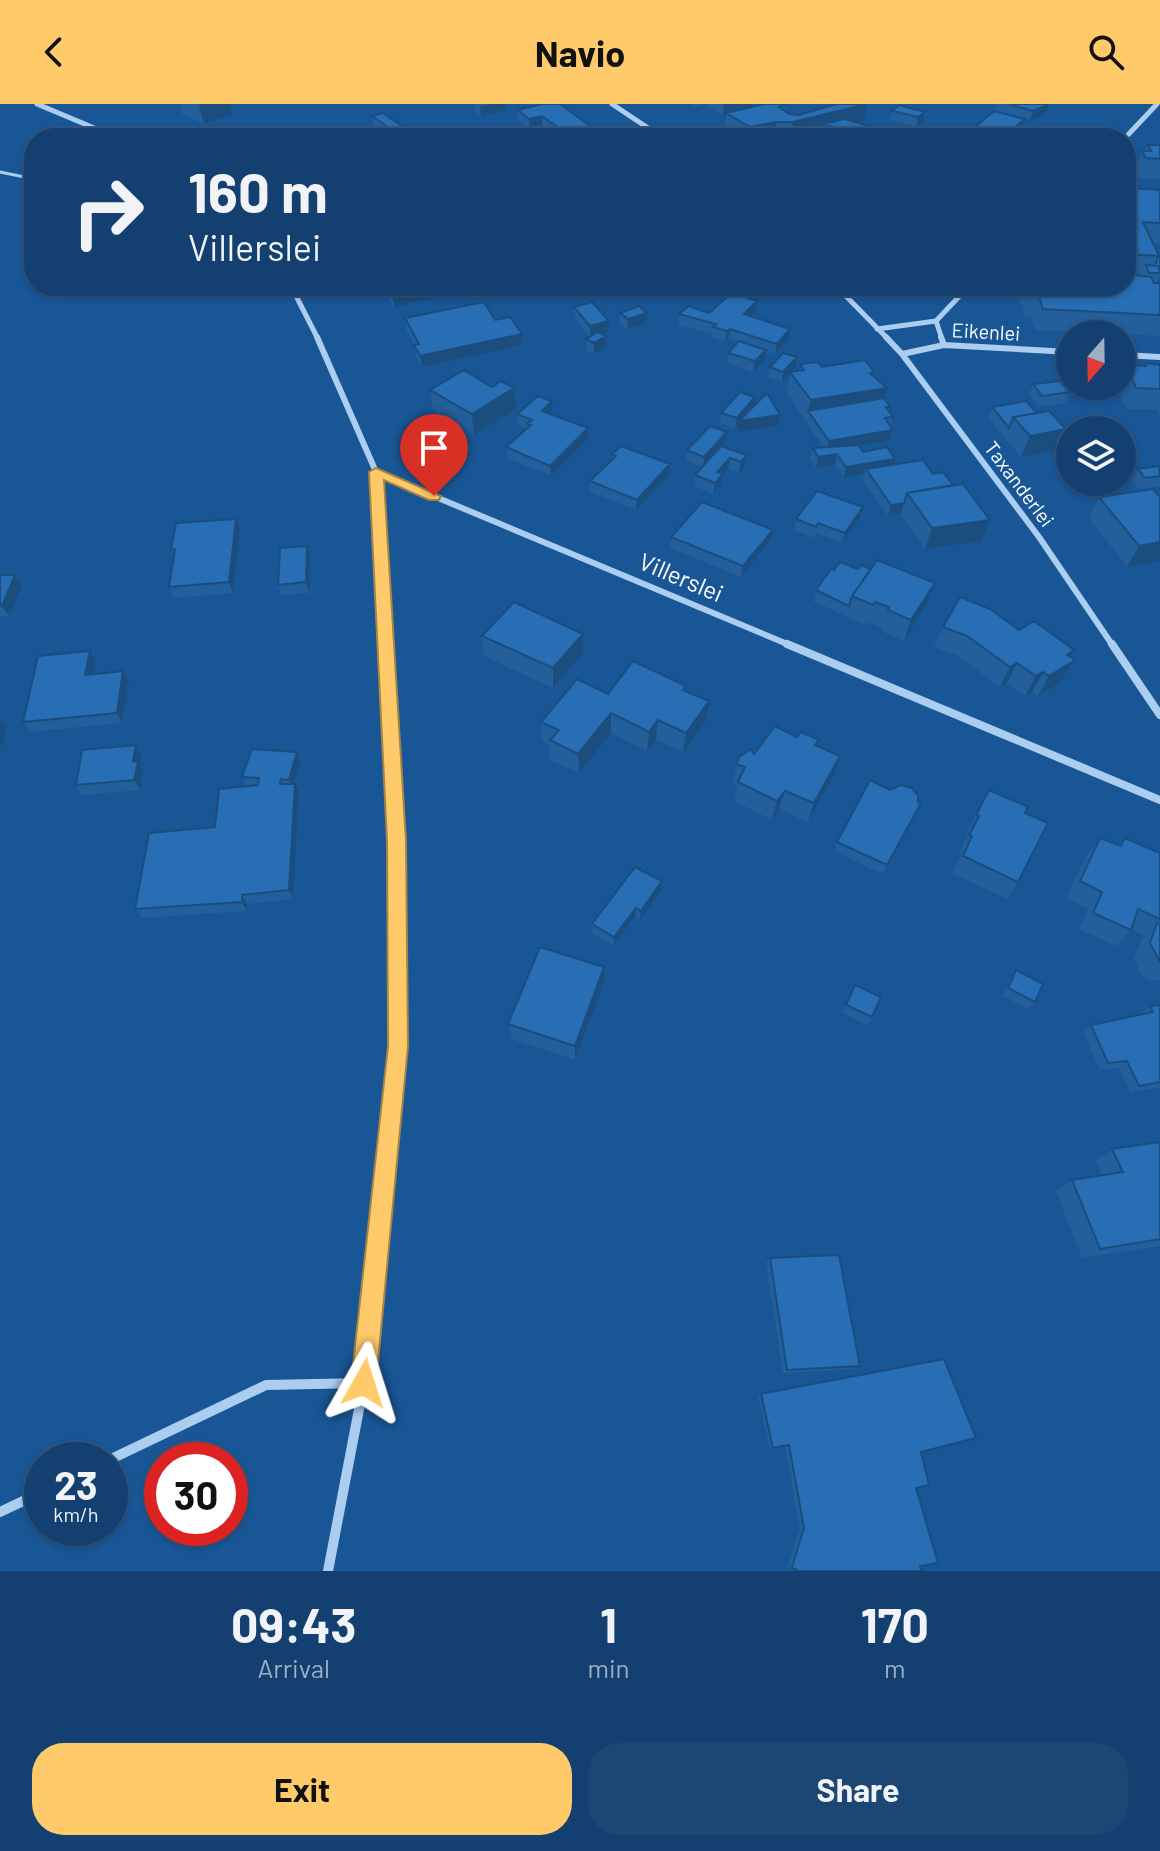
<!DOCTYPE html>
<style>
body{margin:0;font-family:Barlow,sans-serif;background:#1c4775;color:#f1f3f6;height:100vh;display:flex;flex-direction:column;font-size:30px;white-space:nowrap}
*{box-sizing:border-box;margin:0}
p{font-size:26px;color:#9dafc3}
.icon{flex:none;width:44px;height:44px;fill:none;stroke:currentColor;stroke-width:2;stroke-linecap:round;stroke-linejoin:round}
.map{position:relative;height:1467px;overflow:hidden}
.panel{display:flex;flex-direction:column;background:#134070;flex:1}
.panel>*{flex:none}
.top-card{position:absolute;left:24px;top:24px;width:1112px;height:168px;border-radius:32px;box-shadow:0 2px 6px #0004,0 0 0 2px #325983;background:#134070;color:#f1f3f6;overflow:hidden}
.needle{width:52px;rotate:200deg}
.fabs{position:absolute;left:1056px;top:216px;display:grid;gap:16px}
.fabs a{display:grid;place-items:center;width:80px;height:80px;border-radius:50%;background:#134070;box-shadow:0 2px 6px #0004,0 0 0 2px #325983;font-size:40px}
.speed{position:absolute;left:24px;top:1338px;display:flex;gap:16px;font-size:40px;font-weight:700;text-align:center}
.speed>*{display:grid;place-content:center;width:104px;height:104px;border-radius:50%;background:#134070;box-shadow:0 2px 6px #0004,0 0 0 2px #325983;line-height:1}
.speed small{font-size:20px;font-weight:400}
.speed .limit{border:12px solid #d22;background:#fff;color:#111}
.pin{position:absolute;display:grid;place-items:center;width:68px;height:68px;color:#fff;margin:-82px -34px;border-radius:50% 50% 50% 0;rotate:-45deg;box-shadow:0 0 8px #0007}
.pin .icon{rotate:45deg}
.me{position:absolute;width:88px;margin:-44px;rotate:6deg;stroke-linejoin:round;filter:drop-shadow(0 0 6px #0008)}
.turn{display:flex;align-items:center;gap:28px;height:168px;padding:0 32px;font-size:36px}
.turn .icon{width:104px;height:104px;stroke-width:2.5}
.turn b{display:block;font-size:56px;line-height:68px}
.eta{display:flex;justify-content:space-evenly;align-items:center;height:136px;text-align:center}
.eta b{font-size:48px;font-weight:700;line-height:56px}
.action{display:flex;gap:16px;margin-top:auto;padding:16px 32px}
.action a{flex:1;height:92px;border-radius:32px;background:#ffcb6a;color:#111;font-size:32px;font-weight:700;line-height:92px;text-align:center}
.action a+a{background:#1c4775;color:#f1f3f6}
header{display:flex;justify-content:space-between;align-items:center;height:104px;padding:0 32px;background:#ffcb6a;color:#111;font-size:36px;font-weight:700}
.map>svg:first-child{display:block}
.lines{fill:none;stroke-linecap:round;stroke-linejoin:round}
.service{stroke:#abcef0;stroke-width:3}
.minor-far3{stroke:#abcef0;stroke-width:5}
.minor-far2{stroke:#abcef0;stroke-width:6}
.minor-far1{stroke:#abcef0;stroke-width:8}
.minor{stroke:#abcef0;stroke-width:10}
.wall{fill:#225f9b}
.shaded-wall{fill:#1b4d7e}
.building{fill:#276eb4;stroke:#1b4d7e;stroke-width:2}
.route{fill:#ffcb6a;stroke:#a68445;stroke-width:2}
.labels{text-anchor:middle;stroke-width:8;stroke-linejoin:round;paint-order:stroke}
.far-street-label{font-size:20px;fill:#fff;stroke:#195696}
.street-label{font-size:24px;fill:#fff;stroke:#195696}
</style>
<header><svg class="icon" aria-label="back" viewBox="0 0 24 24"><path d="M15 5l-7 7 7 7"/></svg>Navio<svg class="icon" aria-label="search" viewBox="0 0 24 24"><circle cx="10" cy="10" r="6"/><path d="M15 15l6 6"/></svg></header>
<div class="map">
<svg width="1160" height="1467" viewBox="0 0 1160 1467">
<rect width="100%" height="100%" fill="#195696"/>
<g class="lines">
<path class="service" d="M0,68L34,75"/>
<path class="minor-far3" d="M37,0L118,34
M612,0L663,34
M1125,34L1157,0
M291,182L318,235
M836,182L888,235
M877,225L936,217
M942,235L936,217L969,182"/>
<path class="minor-far2" d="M317,233L376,368L385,542
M886,233L902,250L1039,433L1113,542
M941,233L944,241
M902,250L944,241L1070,248
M1122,251L1160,253
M376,368L792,542"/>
<path class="minor-far1" d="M385,540L396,737L398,943
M787,540L1160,696
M1112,540L1160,611"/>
<path class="minor" d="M109,1356L266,1281L364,1279
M0,1408L42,1388
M328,1467L364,1279L398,941"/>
</g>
<path class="wall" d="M180,0H230L232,10L204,20L182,10Z
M474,0H505V6L481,12L474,7Z
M542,0L598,34H551V32L554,31L542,22L530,25L518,16V6Z
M691,0H752V3L786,1L785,7L789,10L863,20L879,25L877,34H835L822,30L806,34H734L724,28L726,11L723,12L705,0L695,3Z
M997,0H1049L1046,10L1030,17L1025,15L1017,34H951L968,28L995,7Z
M892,7L925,8L922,18L916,23L890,16Z
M372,12L406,25L407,34H386V31L374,22Z
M1148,41H1160V75L1137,74L1134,66L1142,47H1145Z
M1126,84L1160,86V139H1153L1158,153H1160V173L1157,179H1160V232L1035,226L1031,213L1024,212L1022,206L1024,200H1020L1018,188L1020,182H1126Z
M378,182H444L445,190L394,204L385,187L382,188Z
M751,187L750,194L756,207L751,212L790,225L788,236L775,250L765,247L764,257L753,268L727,259L728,249L738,238L728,235L725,238L712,233L713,230L679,221V210L709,209Z
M574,203L609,217L608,228L601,230L606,243L594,250L586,246V235L590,233L574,213Z
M620,209H647L646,219L627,226L620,219Z
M405,214L495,216L522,230V241L422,263L416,252L415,241L406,225Z
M1145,259L1160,261V314L1157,306L1126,305L1117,282H1122V273L1127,261L1144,262Z
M800,260L874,268L873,272L887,284L884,294L890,303L889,308L893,313L890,322L889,337L859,342L863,348L894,361L981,437L925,445L901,410L888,412L863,376L864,370L844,374L835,361L816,364L810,355L813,344L823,343L787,289L790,269L782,278L768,274L770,263L795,264L791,268L799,266Z
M1033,280L1070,288L1065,299L1038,303L1029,291Z
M430,286L516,305L474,331L433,307Z
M552,297V308L551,310L588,335L551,372L507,354L506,343L527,324L518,321L517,310Z
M1026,297L1056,347L1021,353L988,314L992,303Z
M754,302L778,322L738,328L739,321L735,325L720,319L721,309Z
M727,328L725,338L722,342L747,351L745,362L739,369L728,365L722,371L721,381L713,390L694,382L695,371L702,363L686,357L687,346Z
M1070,330V347L1065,341Z
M612,350L669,371L636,406L590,388V377L612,355Z
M1160,364V382L1139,385L1132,376L1138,365Z
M1099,393H1160V457L1127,463L1089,414Z
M863,403L860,414L842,439L816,429L814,434L794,426L796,415Z
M236,415L240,426L233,489L174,494L169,483L174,452L171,446Z
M671,433L771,436L741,473L670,444Z
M310,452L309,489L281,491L278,481Z
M834,466L927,500L904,537L881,527L882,524L868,518L867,522L813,497L816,486Z
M0,471H15L22,482L9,512L0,513Z
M943,523L1019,526L1074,546L1060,579L1038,592L1032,588L1025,592L1007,579L1000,583L958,552L934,543Z
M583,530V550L553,584L484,552L482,532Z
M90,547L96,557L93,570L123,567L129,577L122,619L30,628L23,618Z
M686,582L685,587L709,597L706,617L683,648L656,636L647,647L611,629L579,669L550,656V641L542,637L541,618L608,590Z
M797,633L819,636L817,642L834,671L808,718L779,705L772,716L734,697L737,681L732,679L736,660L754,650Z
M136,641L142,651L140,662L143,668L140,686L82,691L76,681Z
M297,648L301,658L294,680L299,689L293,795L247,800V807L142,814L135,805L215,723L246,682L242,673Z
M989,686L1025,709L1018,778L1007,795L952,769L962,750L959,749L968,730L966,729Z
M918,698L921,699L917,708L882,770L834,747L837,738Z
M1100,734L1119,741L1125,734L1160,749V876H1149L1142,873L1134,855L1141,836L1145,832L1131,826L1116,842L1079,825L1088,805L1066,794L1086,752Z
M661,786L640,816L635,812L614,842L592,829V820Z
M1016,866L1035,898L1028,905L1002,892L1010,874Z
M604,879L575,956L511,935L508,920Z
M855,881L872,913L867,921L842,909Z
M1160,901V984L1130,988L1119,964L1100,966L1083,928L1091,921L1141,910L1150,902Z
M1160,1038V1142L1082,1154L1056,1087L1072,1076L1102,1071L1095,1057L1112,1045Z
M770,1154L860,1262L855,1265L783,1269L766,1159Z
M761,1290L921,1348L916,1384L922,1467H796L788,1462L800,1424L785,1343L770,1345L758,1292Z"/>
<path class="shaded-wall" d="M202,0H230L232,10L204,20L199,1Z
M490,0H505V6L481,12L480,2Z
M724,0H752V5L726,9V11L723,12Z
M867,0L863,20H824L822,30L806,34H791L793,18Z
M1049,0L1046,10L1030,17L1033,7Z
M925,8L922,18L916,23L918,13Z
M542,12V22L530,25L529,15Z
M1025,15L1017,34H1011L1014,24Z
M776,18L774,34H749L750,23Z
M406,25L407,34H391V30Z
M879,25L877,34H867L868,33Z
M598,28V34H574Z
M434,182H444L445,190L394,204L393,193Z
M757,197L756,207L743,221L744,210Z
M647,209L646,219L627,226L628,215Z
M609,217L608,228L590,233V222Z
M730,225L728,235L725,238L727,227Z
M790,225L788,236L775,250L777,240Z
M522,230V241L422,263L420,252Z
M606,232V243L594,250V239Z
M766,246L764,257L753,268L755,257Z
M797,253L795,264L782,278L783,268Z
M874,268L869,287L887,284L881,305L808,307L811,296L870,269Z
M514,284L516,305L474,331L472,310Z
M755,293L754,304L780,311L778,322L738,328L739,321L735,325L737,314Z
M552,297V308L542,317V307Z
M588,324V335L551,372L550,362Z
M1066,325L1056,347L1021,353L1030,332Z
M893,326L889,337L826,347L829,337Z
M727,328L725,338L703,363L704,353Z
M837,350L835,361L816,364L818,353Z
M747,351L745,362L739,369L741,358Z
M730,354L728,365L722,371L721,381L713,390L717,368Z
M895,355L892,366L866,365L864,370L844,374L846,363Z
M670,360L669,371L636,406L637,396Z
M904,399L901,410L888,412L891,401Z
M863,403L860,414L842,439L845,429Z
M236,415L240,426L233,489L229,478Z
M990,416L981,437L925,445L932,424Z
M773,426L771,436L741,473L743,462Z
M1160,438V457L1127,463L1139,442Z
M307,442L310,452L309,489L306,478Z
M15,471L22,482L9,512L2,502Z
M935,479L927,500L904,537L911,516Z
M583,530V550L553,584V564Z
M1074,546L1065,562L1072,558L1060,579L1038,592L1049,572L1067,551Z
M90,547L96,557L91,581L85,571Z
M1017,559L1007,579L1000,583L1010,563Z
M123,567L129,577L122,619L117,609Z
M1043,568L1032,588L1025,592L1036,572Z
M709,597L706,617L683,648L686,629Z
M611,609V629L579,669L578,650Z
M0,616L6,624L2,643L0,641Z
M658,616L656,636L647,647L649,628Z
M136,641L142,651L140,662L143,668L140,686L134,676L133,657Z
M297,648L301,658L292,685L289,676Z
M840,652L834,671L808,718L814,699Z
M295,680L299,689L293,795L289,786Z
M785,687L779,705L772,716L777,697Z
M662,777L661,786L640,816L641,807Z
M242,791L247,800V807L242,798Z
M636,804L635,812L614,842V833Z
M604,863V879L575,956V942Z"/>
<path class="building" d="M542,0H560L598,28L574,34H554L551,32L564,28L542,12L529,15L518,6Z
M764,0H784L786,1L779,3L789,10L799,11L836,0H867L793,18H776L750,23L726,9Z
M1008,0H1049L1033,7Z
M899,1L925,8L918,13L892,7Z
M994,7L1025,15L1014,24L1020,26L1011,34H1005L1002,33L1003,32L974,24Z
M383,9L406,25L391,30L385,25L389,24L372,12Z
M845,15L879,25L868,33L824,20Z
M974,24L1003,32L1001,34H951L961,26L968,28Z
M913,29L925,33L924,34H907Z
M1148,41H1160V55L1146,54L1142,47H1151Z
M1126,84L1160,86V119L1143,118L1159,152L1126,150Z
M1158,153H1160V162H1158L1160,169H1149L1146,161L1155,162Z
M1126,170L1151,173L1154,179H1160V211L1043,205L1039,192H1031L1030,185H1037L1036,182H1126Z
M387,182H434L393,193Z
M738,183L751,187L745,193L757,197L744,210L790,225L777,240L730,225L727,227L713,223L716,220L679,210L689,202L709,209Z
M484,198L495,216L510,213L522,230L420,252L414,241L419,240L405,214Z
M592,198L609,217L590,222L574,203Z
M639,202L647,209L628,215L620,209Z
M598,228L606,232L594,239L586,235Z
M739,237L766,246L755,257L728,249Z
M783,249L797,253L783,268L770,263Z
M865,256L874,268L870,269L887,284L811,296L790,268L804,266L800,260L818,258L822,263Z
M1145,259L1160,261V285L1136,284L1127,261L1146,262Z
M464,266L492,283L501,277L514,284L472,310L430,286Z
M1060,277L1070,288L1042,292L1033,280Z
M740,288L755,293L737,314L721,309Z
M767,289L780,311L739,317Z
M538,292L552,297L542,307L588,324L550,362L506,343L531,321L527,320L532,316L517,310Z
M884,294L890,303H886L893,313L885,314L893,326L829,337L808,307Z
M1026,297L1037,309L1013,313L1009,324L992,303Z
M1049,307L1066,325L1030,332L1013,313Z
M710,322L727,328L704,353L687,346Z
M858,341L863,348L887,343L895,355L846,363L837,350L818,353L813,344Z
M621,342L670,360L637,396L590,377L616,352L612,350Z
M721,342L747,351L741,358L730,354L717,368L723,370L715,379L695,371Z
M923,356L933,370L943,368L953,381L907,389L904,399L891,401L866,365Z
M1159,362L1160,372L1145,374L1138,365Z
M963,380L990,416L932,424L907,389Z
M1153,385L1160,393V438L1139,442L1099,393Z
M817,387L863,403L845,429L818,419L816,423L796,415Z
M702,398L773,426L743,462L671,433Z
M236,415L229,478L169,483L175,445L171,446L176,419Z
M307,442L306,478L278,481L280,444Z
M877,456L935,479L911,516L888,506L889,503L875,498L873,501L852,492Z
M840,458L858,465L861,461L871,465L852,492L849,502L816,486L831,465L834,466Z
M0,471H15L2,502H0Z
M960,493L990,505L1019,526L1034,517L1074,546L1067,551L1074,555L1072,558L1049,572L1043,568L1036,572L1017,559L1010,563L967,532L943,523Z
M514,498L583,530L553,564L482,532Z
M90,547L85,571L123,567L117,609L23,618L38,552Z
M633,557L686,582L683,586L709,597L686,629L658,616L649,628L611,609L578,650L550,636L559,626L541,618L577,575L608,590Z
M775,622L797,633L801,628L819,636L815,641L840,652L814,699L785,687L777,697L738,678L745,663L736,660L739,653L751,645L754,650Z
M136,641L133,657L138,658L134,676L76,681L82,646Z
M252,645L297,648L289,676L281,675L280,680H295L289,786L242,791V798L135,805L149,729L215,723L219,685L258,681L259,674L242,673Z
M870,676L890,686L901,681L912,684L918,692V698L921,699L887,761L837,738Z
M989,686L1028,703L1025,709L1048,719L1018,778L963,752L972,732L969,731L979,712L976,711Z
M1100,734L1121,742L1125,734L1160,749V815L1138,805L1131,826L1093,809L1102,788L1080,777Z
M635,763L662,777L641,807L636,804L614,833L592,820Z
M1157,819L1160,820V858L1150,839Z
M540,843L604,863L575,942L508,920Z
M1016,866L1043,880L1035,898L1008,884Z
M855,881L881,893L872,913L846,901Z
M1160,901V978L1139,982L1127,957L1108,959L1091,921L1153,908L1150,902Z
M1160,1038V1135L1100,1145L1072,1076L1123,1068L1112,1045Z
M839,1151L860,1262L787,1266L770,1154Z
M944,1255L976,1334L921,1348L929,1381L916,1384L938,1459L920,1462L922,1467H798L792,1463L804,1424L789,1341L773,1344L761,1290Z"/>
<path class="route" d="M376,364L441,392L439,396H429L384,376L406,737L408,942L376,1279L373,1288L364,1291L355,1288L351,1279L388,942L387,737L369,368Z"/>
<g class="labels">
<g class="far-street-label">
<text transform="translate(986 228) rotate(3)" y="7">Eikenlei</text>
<text transform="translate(1019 380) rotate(53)" y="7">Taxanderlei</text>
</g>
<g class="street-label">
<text transform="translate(681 474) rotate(23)" y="8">Villerslei</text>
</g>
</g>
</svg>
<div class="fabs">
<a><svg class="needle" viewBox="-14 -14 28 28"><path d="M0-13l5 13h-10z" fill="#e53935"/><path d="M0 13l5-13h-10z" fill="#9dafc3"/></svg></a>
<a><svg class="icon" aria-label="layers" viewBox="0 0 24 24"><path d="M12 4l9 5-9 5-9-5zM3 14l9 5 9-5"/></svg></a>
</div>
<div class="speed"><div>23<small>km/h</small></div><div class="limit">30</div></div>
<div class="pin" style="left:434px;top:392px;background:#d93025"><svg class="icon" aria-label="arrive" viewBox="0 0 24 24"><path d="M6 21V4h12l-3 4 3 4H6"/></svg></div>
<svg class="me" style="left:364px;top:1279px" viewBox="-20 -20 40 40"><path d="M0-17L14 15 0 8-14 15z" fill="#ffcb6a" stroke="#fff" stroke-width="4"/></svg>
<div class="top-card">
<div class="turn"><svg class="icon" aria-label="right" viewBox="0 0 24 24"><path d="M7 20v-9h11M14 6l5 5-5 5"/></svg><div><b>160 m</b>Villerslei</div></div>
</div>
</div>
<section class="panel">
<div class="eta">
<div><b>09:43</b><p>Arrival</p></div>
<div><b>1</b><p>min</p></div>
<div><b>170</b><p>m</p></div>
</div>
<div class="action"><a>Exit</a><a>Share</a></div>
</section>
